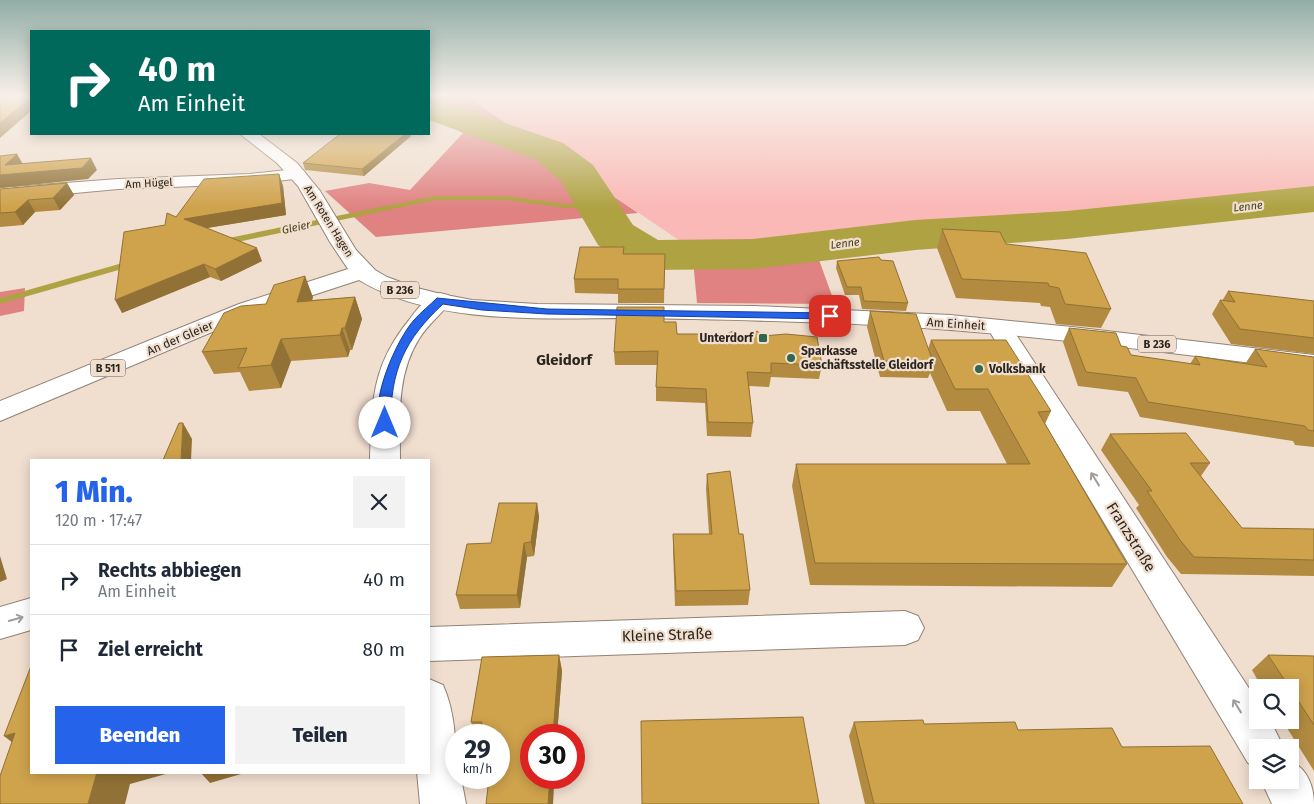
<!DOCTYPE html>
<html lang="de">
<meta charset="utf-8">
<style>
body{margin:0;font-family:"Fira Sans",sans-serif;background:#f2f2f3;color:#1f2937;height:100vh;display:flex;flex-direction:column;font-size:19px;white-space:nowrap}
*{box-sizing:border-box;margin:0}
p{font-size:16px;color:#747a83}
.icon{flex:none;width:28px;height:28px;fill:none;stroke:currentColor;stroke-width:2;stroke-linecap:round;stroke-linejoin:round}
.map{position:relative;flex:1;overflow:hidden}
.panel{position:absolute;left:30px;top:459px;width:400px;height:315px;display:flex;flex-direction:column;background:#fff;border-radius:0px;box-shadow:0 2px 12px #0003}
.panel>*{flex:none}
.top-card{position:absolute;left:30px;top:30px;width:400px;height:105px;border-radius:0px;box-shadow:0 2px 12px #0003;background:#00695c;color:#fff;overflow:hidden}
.tools{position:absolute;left:1249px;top:679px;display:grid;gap:10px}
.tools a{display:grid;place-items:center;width:50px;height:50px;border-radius:0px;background:#fff;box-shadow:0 2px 12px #0003;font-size:25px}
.speed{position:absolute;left:445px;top:724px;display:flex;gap:10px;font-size:25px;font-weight:700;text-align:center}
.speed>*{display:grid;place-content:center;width:65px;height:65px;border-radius:50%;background:#fff;box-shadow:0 2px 12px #0003;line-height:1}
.speed small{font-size:12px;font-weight:400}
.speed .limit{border:8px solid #d22;background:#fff;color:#111}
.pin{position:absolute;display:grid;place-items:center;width:42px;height:42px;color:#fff;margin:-21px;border-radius:10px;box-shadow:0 2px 8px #0006}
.me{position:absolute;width:55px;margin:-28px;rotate:0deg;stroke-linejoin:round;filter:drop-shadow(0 0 4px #0008)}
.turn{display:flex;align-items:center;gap:18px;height:105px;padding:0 25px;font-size:22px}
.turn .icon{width:65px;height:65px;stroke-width:2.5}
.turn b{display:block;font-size:35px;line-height:42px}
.round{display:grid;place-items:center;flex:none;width:52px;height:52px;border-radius:0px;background:#f2f2f3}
.head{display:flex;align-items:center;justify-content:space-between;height:85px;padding:0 25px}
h1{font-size:30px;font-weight:800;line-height:38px;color:#2563eb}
.primary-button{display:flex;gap:10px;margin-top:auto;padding:10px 25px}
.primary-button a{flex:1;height:58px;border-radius:0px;background:#2563eb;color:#fff;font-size:20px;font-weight:800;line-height:58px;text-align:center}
.primary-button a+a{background:#f2f2f3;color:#1f2937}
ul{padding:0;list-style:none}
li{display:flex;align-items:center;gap:15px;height:70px;padding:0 25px;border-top:1px solid #e0e1e3}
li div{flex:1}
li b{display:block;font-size:19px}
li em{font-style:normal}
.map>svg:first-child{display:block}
.green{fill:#fab8b6}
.forest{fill:#e08282}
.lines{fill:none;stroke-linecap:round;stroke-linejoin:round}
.stream{fill:#afa243;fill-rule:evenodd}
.river{fill:#afa243;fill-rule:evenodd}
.minor-casing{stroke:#928275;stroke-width:2}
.primary-casing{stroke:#928275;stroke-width:2}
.minor{fill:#fff;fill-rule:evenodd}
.primary{fill:#fff;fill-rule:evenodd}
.wall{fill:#b28b41}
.shaded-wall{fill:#917135}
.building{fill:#cfa24c;stroke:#917135}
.oneway{stroke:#a09d9a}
.route{fill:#2563eb;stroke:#184099}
.poi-dot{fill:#30674e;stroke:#f0decf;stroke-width:2}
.labels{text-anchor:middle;stroke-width:4.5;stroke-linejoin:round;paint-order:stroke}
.far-street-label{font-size:11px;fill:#2b251f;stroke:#f0decf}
.far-water-label{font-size:11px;font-style:italic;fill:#454018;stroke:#f0decf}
.shield{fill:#f0decf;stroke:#665c54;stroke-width:1}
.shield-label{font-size:11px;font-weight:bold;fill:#2b251f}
.street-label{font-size:12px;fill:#2b251f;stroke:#f0decf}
.poi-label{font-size:12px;font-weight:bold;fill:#2b251f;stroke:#f0decf;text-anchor:start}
.quarter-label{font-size:15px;font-weight:bold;fill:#2b251f;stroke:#f0decf}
.near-street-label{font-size:15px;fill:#2b251f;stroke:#f0decf}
</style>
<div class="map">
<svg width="1314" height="804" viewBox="0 0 1314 804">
<rect width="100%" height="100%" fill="#f0decf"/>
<path class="green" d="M473,96H1314V193L1231,199L1090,221L810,235L692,249L472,100Z"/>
<path class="forest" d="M429,96H473L472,100L638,213L376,237L325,191L369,183L410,190L463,133L429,116Z
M810,235L835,304L697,303L692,249Z
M25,288L24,311L0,316V292Z"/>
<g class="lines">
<path class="stream" d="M435,196H506L567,204H599L603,206L599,208H567L506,200H435L219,246L215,243L219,240Z
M133,260L136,261V265L0,304V298Z"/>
<path class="river" d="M429,97L563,143L593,165L633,225L658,240L753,239L915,220L1067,211L1314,186V212L1067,239L915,250L753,269L648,270L630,266L598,245L561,181L535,159L429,120Z"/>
<g class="minor-casing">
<path id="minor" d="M297,169L303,170L306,174L303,178L250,184L118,189L0,200V188L118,179L250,174Z
M440,293L448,295L452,300C442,314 428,324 419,339C396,375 400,419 400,460H370C372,402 371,367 409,320C417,309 427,296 440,293Z
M999,320L1008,322L1011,327L1258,702V720H1270L1284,748H1258V767L1248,763L987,327L990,322Z
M31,598V630L0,639V607Z
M905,611L918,616L924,628L918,640L905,645L429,661V627Z
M429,679L443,685C456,714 456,746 456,778H461L466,804H420L417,772H429Z
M1290,761C1307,768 1314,786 1314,804H1272L1261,780H1290Z"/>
</g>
<g class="primary-casing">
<path id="primary" d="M240,134H259L297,163L320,191L356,250L375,270L387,277L417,288L441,294L472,300L537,304L755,306L950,315L1072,327L1314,355V371C1173,353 1032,334 891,326C808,321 726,320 644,318C555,317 438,328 359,280L255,314L0,421V401L239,304L348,269L330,242L298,186L277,163Z"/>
</g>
<use href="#minor" class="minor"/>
<use href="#primary" class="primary"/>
</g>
<path class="wall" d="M340,134H410L411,136L364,176L305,170L303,163Z
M279,174L283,186L286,215L206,228L262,261L221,281L210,277L122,313L176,217Z
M67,183L74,195L60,210L35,212L23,225L0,227V189Z
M942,229L1006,244L1111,309L1101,328L1056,324L1050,307L1041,306L1040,303L956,298L937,248Z
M624,247V254H665L664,303H618V294L575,293L574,279Z
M881,260L908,303L906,311L862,309L859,295H845L836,268L837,261Z
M1228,291L1314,301V354L1231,344L1212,314L1220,300L1222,301Z
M313,297L312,300L355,297L362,319L352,350H350L348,357L291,361L281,388L249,391L240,372L214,374L202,352L266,304Z
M870,311L928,349L931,340L1051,411L1045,424L1127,564L1112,587L810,585L792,486L796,464H1007L980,411H947L930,373L928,378L880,377L867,327Z
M664,322L677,334L763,336L822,365L819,379L771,377L769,387L749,386L753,423L751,437L707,436L705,403L656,401V387L657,365H615L614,352Z
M1069,328L1121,346L1131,355L1190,364L1195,356L1245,364L1255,349L1314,357V447L1295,445L1293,441L1140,417L1128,392L1078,386L1063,342Z
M1110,434L1210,463L1201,476L1242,528L1314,529V576L1181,574L1167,557L1136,508L1139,505L1101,450Z
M707,474L739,534L750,590L748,605L675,606L673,550V534H709L706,489Z
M537,503L539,517L534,556L527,557L520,608L460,609L456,595L491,543Z
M559,655L562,671L557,735H531V778H554L553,804H486L488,787L480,788L476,778H499V735H475L471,722L482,657Z
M1268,655L1314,656V771L1282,720H1290V688H1262L1252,670Z
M854,722L924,724L1018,730L1122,747L1243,804H865L849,736Z"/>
<path class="shaded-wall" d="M31,97V111L0,138V123Z
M405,134H410L411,136L364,176L362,169Z
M17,154L24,166L91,158L97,170L88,179L0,188V175L5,165Z
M279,174L283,186L286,215L189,231L184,219Z
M67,183L74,195L60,210L53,198Z
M28,200L35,212L23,225L15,212Z
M257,248L262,261L221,281L215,269Z
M204,264L210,277L122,313L115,300Z
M305,276L313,297L305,323L297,302Z
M355,297L362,319L352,350L345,328Z
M342,328L350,350L348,357L340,335Z
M281,339L291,361L281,388L271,365Z
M183,423L192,439L191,460H181Z
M537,503L539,517L534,556L531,542Z
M524,543L527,557L520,608L517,595Z
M0,556L7,579L0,582Z
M559,655L562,671L557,735H553Z
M15,733L31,757L4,736Z
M97,772H173L130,784L125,804H88Z
M200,772H248L210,783Z
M550,778H554L553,804H548Z"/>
<path class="building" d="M0,96H31V97L0,123Z
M340,134H405L362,169L303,163Z
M17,154L5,165L91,158L82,168L0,175V156Z
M279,174L282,203L184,219L257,248L215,269L204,264L115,300L124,232L165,225L167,213L176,217L204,179Z
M67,183L53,198L28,200L15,212L0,213V189Z
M942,229L1000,232L1006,244L1086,253L1111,309L1065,304L1059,288L1049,286L1048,283L962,279Z
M580,247H624L623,254H665L664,289H618V279H574Z
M879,257L881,260L893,261L908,303L864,301L861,287H847L837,261Z
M305,276L297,302L355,297L345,328H342L340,335L281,339L271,365L238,368L247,348L202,352L224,313L241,306L266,304L274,285Z
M1228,291L1314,301V338L1240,329L1220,300L1235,302Z
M617,307H664V322H676L677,334H727L733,331L741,336H749L757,331L763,336L786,334L817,337L822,365L771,363V373L747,372L753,423L708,422L706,389L656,387L658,351L614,352Z
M870,311L916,314L933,362L884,361Z
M1069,328L1116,333L1121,346L1127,347L1131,355L1200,365L1195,356L1267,367L1255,349L1314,357V431L1308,430L1305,426L1148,402L1136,378L1086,372Z
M931,340H1006L1051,411L1038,412L1127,564L815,563L796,464H1030L988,389H955Z
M179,423H183L181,460H163Z
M1186,433L1210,463H1190L1242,528L1314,529V560L1194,557L1180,540L1147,491H1152L1110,434Z
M730,471L739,534H743L750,590L676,591L673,534H712L707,474Z
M499,503H537L531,542L524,543L517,595H456L467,544L491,543Z
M559,655L553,735H531V778H550L548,804H486L489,778H499V735H480L482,722H471L482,657Z
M1268,655L1314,656V725L1290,688Z
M31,666V772H97L88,804H0V776L15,733L4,736Z
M803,717L819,804H642L641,721Z
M923,720L924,724L1015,722L1018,730L1112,728L1122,747L1210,746L1243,804H874L854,722Z"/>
<defs><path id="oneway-shaft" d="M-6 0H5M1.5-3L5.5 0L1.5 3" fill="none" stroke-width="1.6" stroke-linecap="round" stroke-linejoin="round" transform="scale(1.25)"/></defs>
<g class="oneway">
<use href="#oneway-shaft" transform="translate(1095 479) rotate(-122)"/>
<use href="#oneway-shaft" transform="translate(16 619) rotate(-16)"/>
<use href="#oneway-shaft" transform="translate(1237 706) rotate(-122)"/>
</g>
<linearGradient id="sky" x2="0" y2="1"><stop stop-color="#91ada6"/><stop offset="0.46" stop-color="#f8f0e9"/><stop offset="1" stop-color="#f8f0e9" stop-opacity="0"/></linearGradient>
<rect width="1314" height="208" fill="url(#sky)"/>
<path class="route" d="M437,298L547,309L830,313L835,316L830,319L547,314L482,310L443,304C405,339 390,371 391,423L389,425H381C369,401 397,339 414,320C421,312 430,305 437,298Z"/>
<g class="poi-dot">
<rect x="758" y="333" width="10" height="10" rx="2.5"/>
<circle cx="791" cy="358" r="5"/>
<circle cx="979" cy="369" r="5"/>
</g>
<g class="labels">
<g class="far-street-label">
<text transform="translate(149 183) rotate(-3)" y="4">Am Hügel</text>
<text transform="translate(329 221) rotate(58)" y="4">Am Roten Hagen</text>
</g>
<g class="far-water-label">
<text transform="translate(1248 206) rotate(-6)" y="4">Lenne</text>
<text transform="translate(296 227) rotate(-12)" y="4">Gleier</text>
<text transform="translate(845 243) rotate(-7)" y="4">Lenne</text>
</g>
<g class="shield">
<rect x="381" y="281.5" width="38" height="17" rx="4"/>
<rect x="1138" y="335.5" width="38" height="17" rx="4"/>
<rect x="90.5" y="359.5" width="35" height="17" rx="4"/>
</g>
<g class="shield-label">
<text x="400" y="294">B 236</text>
<text x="1157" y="348">B 236</text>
<text x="108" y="372">B 511</text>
</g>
<g class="street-label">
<text transform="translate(956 324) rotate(4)" y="4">Am Einheit</text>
<text transform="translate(180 338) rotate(-23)" y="4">An der Gleier</text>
</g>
<g class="poi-label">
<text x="753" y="342" text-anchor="end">Unterdorf</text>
<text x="801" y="355">Sparkasse<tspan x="801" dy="14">Geschäftsstelle Gleidorf</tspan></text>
<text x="989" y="373">Volksbank</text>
</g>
<g class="quarter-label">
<text x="564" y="365">Gleidorf</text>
</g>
<g class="near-street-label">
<text transform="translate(1131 537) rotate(58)" y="5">Franzstraße</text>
<text transform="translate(667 635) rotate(-2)" y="5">Kleine Straße</text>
</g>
</g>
</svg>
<div class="tools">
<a><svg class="icon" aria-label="search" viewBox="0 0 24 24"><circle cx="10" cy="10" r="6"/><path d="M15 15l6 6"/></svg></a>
<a><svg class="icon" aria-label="layers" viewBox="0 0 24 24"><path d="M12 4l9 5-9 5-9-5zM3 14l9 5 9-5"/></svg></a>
</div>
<div class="speed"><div>29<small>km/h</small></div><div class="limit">30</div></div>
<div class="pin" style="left:830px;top:316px;background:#d93025"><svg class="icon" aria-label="arrive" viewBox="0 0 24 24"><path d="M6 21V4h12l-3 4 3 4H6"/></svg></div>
<svg class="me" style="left:385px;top:423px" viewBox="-20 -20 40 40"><circle r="19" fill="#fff"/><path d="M0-13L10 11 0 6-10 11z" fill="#2563eb"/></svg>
<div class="top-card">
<div class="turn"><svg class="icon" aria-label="right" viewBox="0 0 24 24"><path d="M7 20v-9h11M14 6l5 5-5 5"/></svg><div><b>40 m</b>Am Einheit</div></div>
</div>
<section class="panel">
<div class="head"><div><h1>1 Min.</h1><p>120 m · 17:47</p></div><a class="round"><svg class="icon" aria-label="close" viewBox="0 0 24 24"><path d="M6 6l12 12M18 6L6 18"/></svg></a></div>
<ul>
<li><svg class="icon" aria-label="right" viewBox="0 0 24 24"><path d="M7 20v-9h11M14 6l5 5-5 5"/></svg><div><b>Rechts abbiegen</b><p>Am Einheit</p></div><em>40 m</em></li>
<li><svg class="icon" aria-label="arrive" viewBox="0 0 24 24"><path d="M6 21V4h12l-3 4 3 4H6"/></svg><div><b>Ziel erreicht</b></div><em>80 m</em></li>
</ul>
<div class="primary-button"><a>Beenden</a><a>Teilen</a></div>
</section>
</div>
